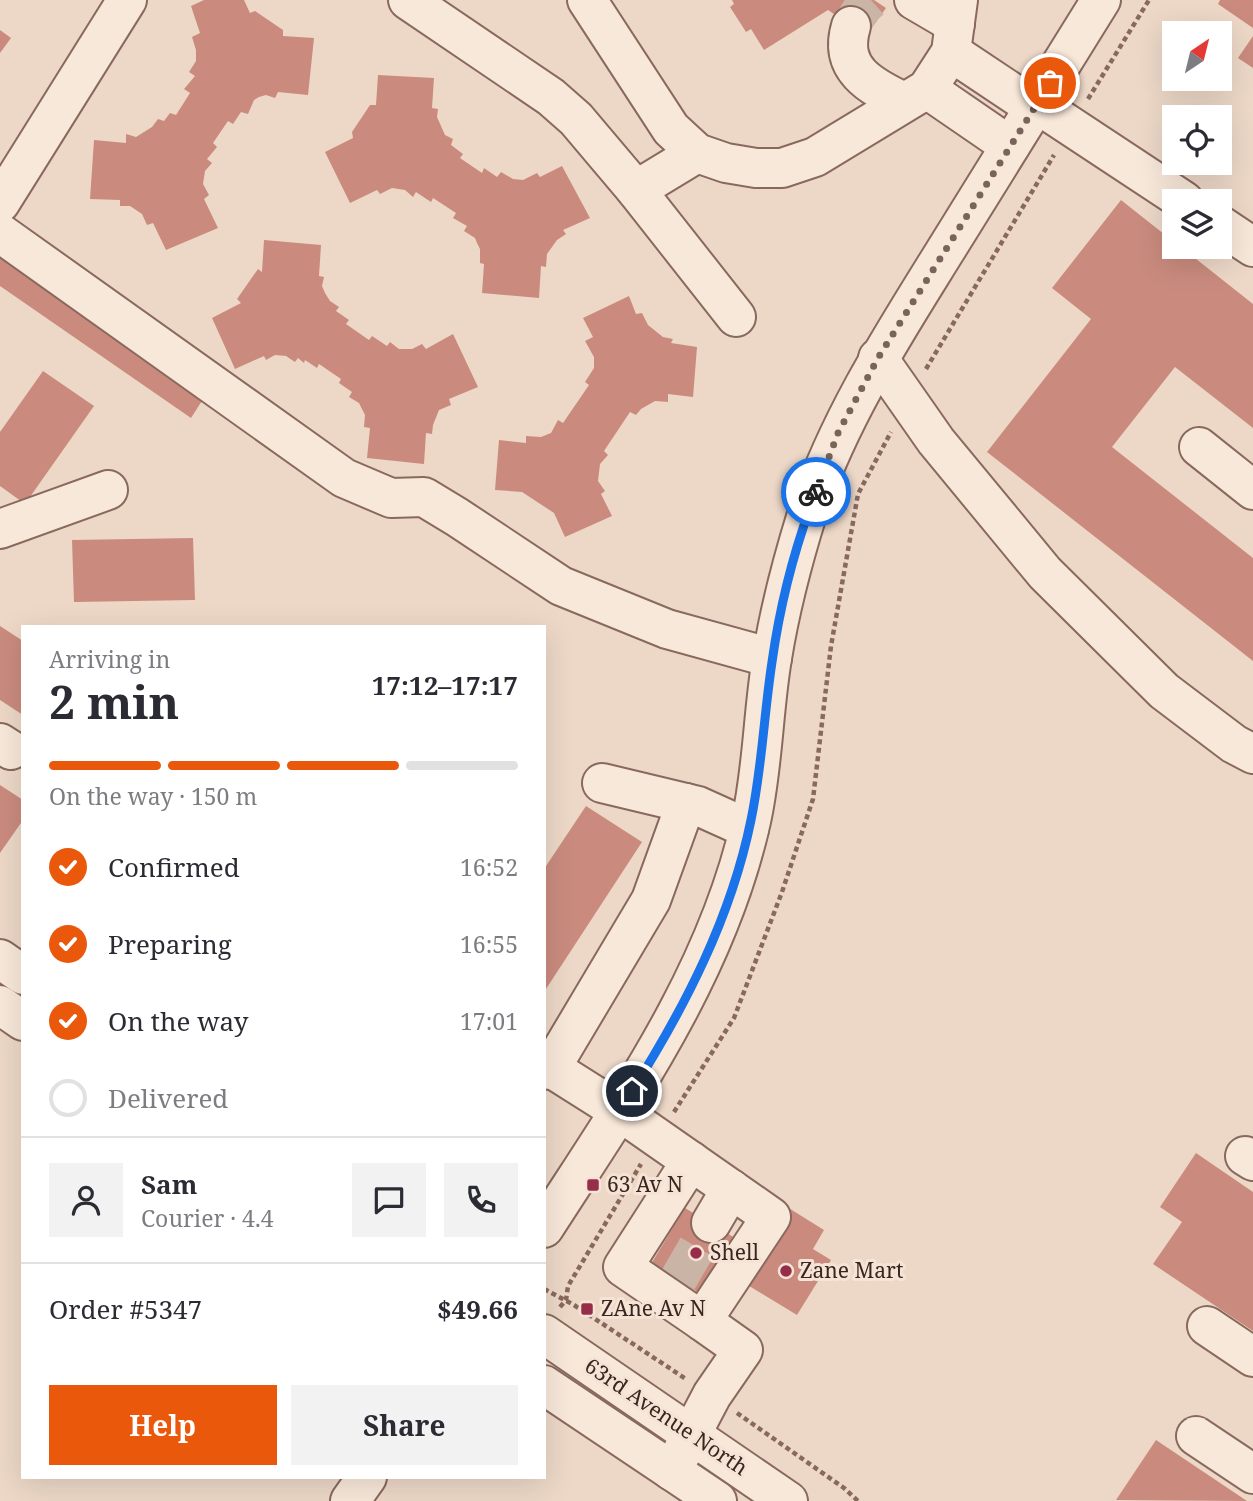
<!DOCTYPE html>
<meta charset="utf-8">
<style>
body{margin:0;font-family:"Noto Serif",serif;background:#f2f2f3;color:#2b2b33;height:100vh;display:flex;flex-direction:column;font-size:26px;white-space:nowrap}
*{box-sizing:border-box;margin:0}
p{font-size:23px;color:#7c7c81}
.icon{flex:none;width:38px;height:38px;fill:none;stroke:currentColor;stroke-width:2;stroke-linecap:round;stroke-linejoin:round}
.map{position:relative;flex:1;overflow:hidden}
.side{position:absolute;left:21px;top:625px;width:525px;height:854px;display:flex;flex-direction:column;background:#fff;border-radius:0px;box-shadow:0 7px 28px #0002}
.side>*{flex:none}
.needle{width:46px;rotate:35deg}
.controls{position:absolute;left:1162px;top:21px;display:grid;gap:14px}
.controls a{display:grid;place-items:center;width:70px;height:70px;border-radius:0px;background:#fff;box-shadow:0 7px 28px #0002;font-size:35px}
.pin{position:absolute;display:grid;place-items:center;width:60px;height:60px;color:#fff;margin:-30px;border:4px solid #fff;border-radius:50%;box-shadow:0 2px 7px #0007}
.courier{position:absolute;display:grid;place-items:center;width:70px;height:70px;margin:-35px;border:5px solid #1a73e8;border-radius:50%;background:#fff;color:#222;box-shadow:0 2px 9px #0007}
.overview em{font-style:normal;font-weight:700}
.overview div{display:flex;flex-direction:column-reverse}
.overview{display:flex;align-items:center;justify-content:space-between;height:119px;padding:0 28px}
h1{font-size:46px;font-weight:700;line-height:52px}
.bar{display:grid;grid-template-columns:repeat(4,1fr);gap:10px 7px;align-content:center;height:84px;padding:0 28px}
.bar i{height:9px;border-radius:5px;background:#e1e1e2}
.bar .current{background:#ea580c}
.bar p{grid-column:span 4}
.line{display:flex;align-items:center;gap:18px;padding:0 28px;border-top:2px solid #e1e1e2}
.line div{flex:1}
.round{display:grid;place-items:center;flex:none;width:74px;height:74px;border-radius:0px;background:#f2f2f3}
ol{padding:0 28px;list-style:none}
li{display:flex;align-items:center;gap:21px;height:77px}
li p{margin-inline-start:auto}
li .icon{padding:7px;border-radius:50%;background:#ea580c;color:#fff;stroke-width:4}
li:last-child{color:#7c7c81}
li i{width:38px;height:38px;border:4px solid #e1e1e2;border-radius:50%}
.button{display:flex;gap:14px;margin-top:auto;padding:14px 28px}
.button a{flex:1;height:80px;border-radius:0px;background:#ea580c;color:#fff;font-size:28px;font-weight:700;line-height:80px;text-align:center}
.button a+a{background:#f2f2f3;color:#2b2b33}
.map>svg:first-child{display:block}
.building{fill:#ca8b7e}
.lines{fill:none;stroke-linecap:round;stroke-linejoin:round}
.minor-tunnel{stroke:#c9b4a6;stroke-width:38;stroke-dasharray:38 19;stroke-linecap:butt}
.minor-casing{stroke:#89695d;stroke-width:42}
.path{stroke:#89695d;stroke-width:4.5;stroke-dasharray:5 3.5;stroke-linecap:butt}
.minor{stroke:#f8e8da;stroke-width:38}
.done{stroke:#78645a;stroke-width:7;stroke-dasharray:0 12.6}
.route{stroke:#1a73e8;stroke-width:9}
.poi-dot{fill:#962e49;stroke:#f5e4d6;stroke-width:2.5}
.labels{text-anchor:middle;stroke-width:6;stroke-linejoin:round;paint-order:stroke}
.poi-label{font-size:21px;fill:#392620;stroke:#f5e4d6;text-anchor:start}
.street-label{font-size:21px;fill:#392620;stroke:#f5e4d6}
</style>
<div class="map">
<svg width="1253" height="1501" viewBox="0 0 1253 1501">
<rect width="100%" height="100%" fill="#edd8c7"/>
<!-- building -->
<g class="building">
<polygon points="204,0 244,0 250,13 255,11 283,30 283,36 314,38 308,95 278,92 275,98 266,95 259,97 254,100 248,114 241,112 233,124 228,121 213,143 217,147 207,159 212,163 205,171 203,184 209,195 204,199 218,228 166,250 153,223 147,225 142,214 130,206 120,206 120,200 90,199 94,140 126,143 126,134 136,137 152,127 158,119 164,121 170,113 176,115 190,93 184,89 195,76 189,72 196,61 196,50 192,37 200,33 191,6"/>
<polygon points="732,0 874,0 886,8 866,36 828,10 764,50 751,29 746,32 730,7 734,4"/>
<polygon points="1220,0 1253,0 1253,28 1218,4"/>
<polygon points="0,30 11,38 0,53"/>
<polygon points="1253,36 1253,68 1238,58"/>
<polygon points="378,75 434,78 432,108 438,109 437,117 445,135 453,139 451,145 463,154 460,158 482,173 484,168 497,177 501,172 513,179 523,180 537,173 540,177 562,166 590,218 563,230 566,234 557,240 547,254 546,267 541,266 539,298 482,293 484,264 480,263 480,249 477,243 475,238 464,231 467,226 453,218 456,213 433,198 431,202 416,192 413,197 405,190 392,188 380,194 377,190 350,203 325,152 353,138 352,132 370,105 376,105"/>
<polygon points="1121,200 1174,242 1174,247 1181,247 1253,304 1253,428 1175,367 1112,447 1253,558 1253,661 987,452 1091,319 1052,288"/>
<polygon points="264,240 321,245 319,276 324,277 322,286 325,293 330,301 339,307 336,311 349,320 346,324 369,340 372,336 387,346 390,342 399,349 412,349 422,344 426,349 453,334 478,387 449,399 451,405 439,410 433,425 432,434 426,433 424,464 367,458 370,428 364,427 365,415 359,403 349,397 352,392 339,383 341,379 319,364 317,368 305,360 304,363 298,358 295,362 286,356 275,355 266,360 264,356 235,369 212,318 241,303 237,299 258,269 262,272"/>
<polygon points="0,251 207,393 191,418 0,286"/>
<polygon points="629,296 636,314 642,313 648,325 663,337 673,339 671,343 697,347 693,397 668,394 668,402 655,401 641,409 636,415 630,412 604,451 608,455 600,464 598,481 605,491 601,494 612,516 565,537 554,513 522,492 495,490 499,440 526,443 526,436 541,437 551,433 558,420 563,423 589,385 585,382 594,368 594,357 585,341 593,337 583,318"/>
<polygon points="43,371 94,406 25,504 0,486 0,432"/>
<polygon points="193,538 195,600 74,602 72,540"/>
<polygon points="0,626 23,641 23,715 0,700"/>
<polygon points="0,785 23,800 23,820 0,853"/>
<polygon points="586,806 642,842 544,992 544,869"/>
<polygon points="1196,1153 1253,1192 1253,1331 1153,1264 1182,1222 1160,1207"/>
<polygon points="787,1207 824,1230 813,1249 831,1260 797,1315 741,1281"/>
<polygon points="685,1208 740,1241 706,1297 651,1264"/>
<polygon points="1156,1440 1247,1501 1116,1500"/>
</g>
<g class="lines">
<!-- minor-tunnel -->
<g class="minor-tunnel">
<polyline points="851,26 862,8 871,0"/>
<polyline points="678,1280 711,1223"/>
</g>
<defs>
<g id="minor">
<polyline points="408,0 551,97 576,119 636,190 736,317"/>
<polyline points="587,0 671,129 697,153 726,163 756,168 782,168 815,157 927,89 951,52 958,0"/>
<polyline points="914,0 955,24"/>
<path d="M851,26C838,69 870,86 904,102"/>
<polyline points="951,52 1035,108"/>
<polyline points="927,89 1010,146"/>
<polyline points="1037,104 1184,201"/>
<polyline points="636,190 697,153"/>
<polyline points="0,203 127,0"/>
<polyline points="1220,225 1253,247"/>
<polyline points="0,233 344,478 391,498 424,497 457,517 561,586 667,629 772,658"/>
<polyline points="878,358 936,441 1045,573 1164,691 1234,744 1253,754"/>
<polyline points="1199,447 1253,490"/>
<polyline points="0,529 108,490"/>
<polyline points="0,743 11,750"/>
<polyline points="602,783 698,806 749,829"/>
<polyline points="0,959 23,975"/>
<polyline points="0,1005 23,1021"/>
<polyline points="551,1068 619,1111 771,1217 702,1321 743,1350 712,1395 672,1471"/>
<polyline points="544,1070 551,1068 651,900 686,803"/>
<polyline points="1245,1156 1253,1161"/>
<polyline points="691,1161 623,1267 702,1321"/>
<polyline points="711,1223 731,1189"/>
<path d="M544,1228C627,1099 717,973 751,821C763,768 763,711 772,658C780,608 793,559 808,511C839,419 891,338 942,256C995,171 1048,86 1101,0"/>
<polyline points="1207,1326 1253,1357"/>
<polyline points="544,1334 788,1501"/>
<polyline points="544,1385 717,1501"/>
<polyline points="1196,1436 1253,1474"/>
<polyline points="350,1501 367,1477"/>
</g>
</defs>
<!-- minor casing -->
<use href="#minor" class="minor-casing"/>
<!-- path -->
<g class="path">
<polyline points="1088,99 1149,0"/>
<polyline points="926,369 1054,155"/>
<polyline points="674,1112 734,1018 782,892 813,799 831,646 858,494 891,432"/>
<polyline points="544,1289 574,1305 686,1379"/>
<polyline points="560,1307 566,1300 568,1286 641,1164"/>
<polyline points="737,1413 844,1488 858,1501"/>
</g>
<!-- minor -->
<use href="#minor" class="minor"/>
</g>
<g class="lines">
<!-- done -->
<polyline class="done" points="816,492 838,433 878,358 1050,83"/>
<!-- route -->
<path class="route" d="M632,1091C685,1007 731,918 751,820C762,768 764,714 772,662C780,605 795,546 816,492"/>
</g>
<!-- markers -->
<g class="poi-dot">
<rect x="586" y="1178" width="14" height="14" rx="3.5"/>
<circle cx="696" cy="1253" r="7"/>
<circle cx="786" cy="1271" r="7"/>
<rect x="580" y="1302" width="14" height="14" rx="3.5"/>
</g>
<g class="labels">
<!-- poi labels -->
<g class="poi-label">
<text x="607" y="1192">63 Av N</text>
<text x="710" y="1260">Shell</text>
<text x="800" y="1278">Zane Mart</text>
<text x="601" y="1316">ZAne Av N</text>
</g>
<!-- street labels -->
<g class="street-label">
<text transform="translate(666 1417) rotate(34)" y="7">63rd Avenue North</text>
</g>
</g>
</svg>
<div class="controls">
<a><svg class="needle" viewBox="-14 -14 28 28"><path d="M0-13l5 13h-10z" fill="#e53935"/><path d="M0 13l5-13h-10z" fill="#7c7c81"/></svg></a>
<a><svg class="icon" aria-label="locate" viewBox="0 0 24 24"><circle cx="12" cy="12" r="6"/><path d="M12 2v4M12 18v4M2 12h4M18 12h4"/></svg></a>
<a><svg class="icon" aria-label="layers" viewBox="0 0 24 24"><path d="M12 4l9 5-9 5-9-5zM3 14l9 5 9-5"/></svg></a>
</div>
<div class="pin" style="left:1050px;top:83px;background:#ea580c"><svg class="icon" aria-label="bag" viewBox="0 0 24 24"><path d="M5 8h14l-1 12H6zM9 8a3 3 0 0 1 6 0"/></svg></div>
<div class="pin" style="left:632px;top:1091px;background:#1f2937"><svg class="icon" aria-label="home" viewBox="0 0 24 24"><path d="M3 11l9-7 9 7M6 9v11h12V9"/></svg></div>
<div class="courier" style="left:816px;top:492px"><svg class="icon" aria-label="bike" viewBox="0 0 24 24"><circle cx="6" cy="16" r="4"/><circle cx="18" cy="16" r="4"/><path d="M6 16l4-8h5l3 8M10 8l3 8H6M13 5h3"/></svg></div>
<section class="side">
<div class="overview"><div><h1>2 min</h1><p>Arriving in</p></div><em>17:12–17:17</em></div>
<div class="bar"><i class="current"></i><i class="current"></i><i class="current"></i><i></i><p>On the way · 150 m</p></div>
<ol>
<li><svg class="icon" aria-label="check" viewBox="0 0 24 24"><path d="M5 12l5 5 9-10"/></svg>Confirmed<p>16:52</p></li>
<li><svg class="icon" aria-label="check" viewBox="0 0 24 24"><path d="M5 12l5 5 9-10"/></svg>Preparing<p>16:55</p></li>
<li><svg class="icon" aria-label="check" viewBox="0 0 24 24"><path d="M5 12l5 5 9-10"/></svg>On the way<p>17:01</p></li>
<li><i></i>Delivered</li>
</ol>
<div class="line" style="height:126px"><a class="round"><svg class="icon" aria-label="person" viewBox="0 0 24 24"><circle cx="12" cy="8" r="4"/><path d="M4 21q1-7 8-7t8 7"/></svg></a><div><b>Sam</b><p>Courier · 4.4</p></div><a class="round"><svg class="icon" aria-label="chat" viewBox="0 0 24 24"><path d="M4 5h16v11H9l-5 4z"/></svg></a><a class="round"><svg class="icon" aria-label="phone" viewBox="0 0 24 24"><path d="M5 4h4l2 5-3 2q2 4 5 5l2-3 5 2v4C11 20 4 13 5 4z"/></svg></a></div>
<div class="line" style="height:91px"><div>Order #5347</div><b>$49.66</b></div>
<div class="button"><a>Help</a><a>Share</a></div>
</section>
</div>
